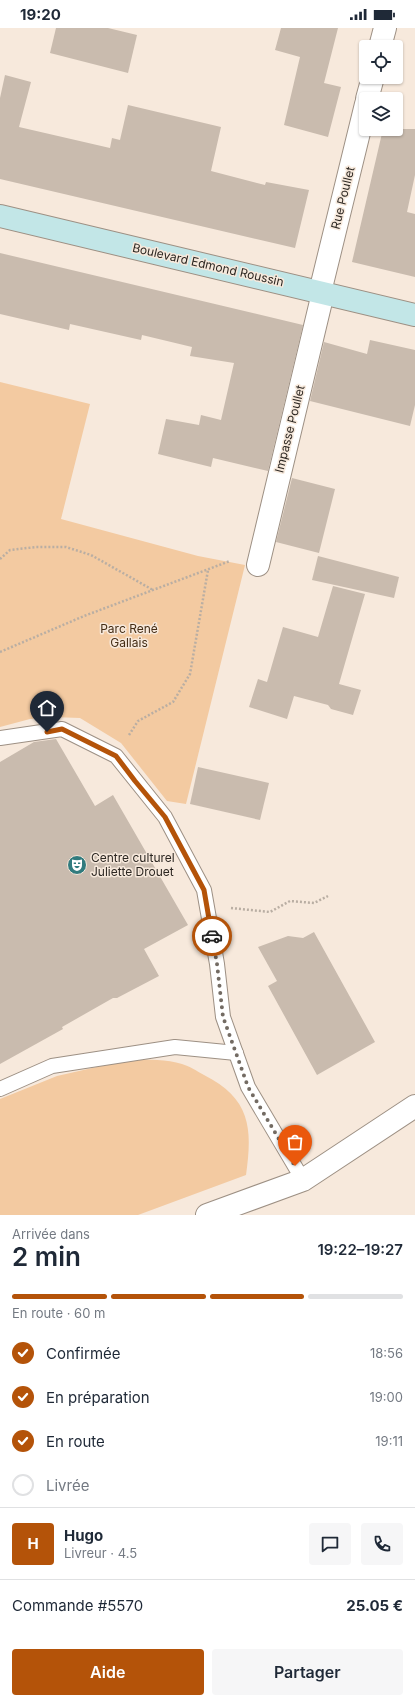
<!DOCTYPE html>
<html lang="fr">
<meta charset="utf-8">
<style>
body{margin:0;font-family:Inter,sans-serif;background:#f6f6f7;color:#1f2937;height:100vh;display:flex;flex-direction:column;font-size:15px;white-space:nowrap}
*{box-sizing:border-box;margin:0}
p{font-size:13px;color:#747a83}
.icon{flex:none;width:22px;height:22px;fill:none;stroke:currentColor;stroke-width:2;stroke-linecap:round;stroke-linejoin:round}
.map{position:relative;height:1187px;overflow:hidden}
.drawer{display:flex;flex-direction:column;background:#fff;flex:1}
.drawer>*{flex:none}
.tools{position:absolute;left:359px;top:12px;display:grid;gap:8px}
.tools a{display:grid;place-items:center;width:44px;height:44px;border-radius:4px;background:#fff;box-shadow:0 1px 3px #0004;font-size:20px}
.pin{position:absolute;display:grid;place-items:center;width:34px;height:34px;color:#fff;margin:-41px -17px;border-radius:50% 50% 50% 0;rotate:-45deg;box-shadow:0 0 4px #0007}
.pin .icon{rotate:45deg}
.courier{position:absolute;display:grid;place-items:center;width:40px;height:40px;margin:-20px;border:3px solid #b45309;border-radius:50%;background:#fff;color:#222;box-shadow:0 1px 5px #0007}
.headline em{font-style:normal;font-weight:600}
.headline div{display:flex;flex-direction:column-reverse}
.headline{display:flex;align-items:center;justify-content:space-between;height:68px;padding:0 12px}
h1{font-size:26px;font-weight:600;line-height:30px}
.bar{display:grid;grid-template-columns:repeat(4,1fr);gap:6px 4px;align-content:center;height:48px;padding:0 12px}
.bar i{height:5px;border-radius:3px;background:#e0e1e3}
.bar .selected{background:#b45309}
.bar p{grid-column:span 4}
.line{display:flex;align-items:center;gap:10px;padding:0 12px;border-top:1px solid #e0e1e3}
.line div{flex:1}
.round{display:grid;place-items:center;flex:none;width:42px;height:42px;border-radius:4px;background:#f6f6f7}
ol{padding:0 12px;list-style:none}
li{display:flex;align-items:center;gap:12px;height:44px}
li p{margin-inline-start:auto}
li .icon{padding:4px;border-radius:50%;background:#b45309;color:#fff;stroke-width:4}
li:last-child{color:#747a83}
li i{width:22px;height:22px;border:2px solid #e0e1e3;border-radius:50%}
.button{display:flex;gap:8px;margin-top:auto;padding:8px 12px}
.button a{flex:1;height:46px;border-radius:4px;background:#b45309;color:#fff;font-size:16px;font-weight:600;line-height:46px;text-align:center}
.button a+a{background:#f6f6f7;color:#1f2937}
.status{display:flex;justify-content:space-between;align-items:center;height:28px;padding:0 20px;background:#fff;direction:ltr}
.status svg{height:11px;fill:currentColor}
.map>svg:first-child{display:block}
.green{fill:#f3caa1}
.building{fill:#c9bbae}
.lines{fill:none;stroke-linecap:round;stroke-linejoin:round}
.lane-casing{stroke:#9d9084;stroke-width:16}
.street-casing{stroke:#9d9084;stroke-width:24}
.secondary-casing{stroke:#9d9084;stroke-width:24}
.path{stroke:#b9aea3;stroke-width:2.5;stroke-dasharray:2 2;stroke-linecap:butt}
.lane{stroke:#fff;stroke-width:14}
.street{stroke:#fff;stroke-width:22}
.secondary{stroke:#c2e6e7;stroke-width:22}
.done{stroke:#736b63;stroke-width:4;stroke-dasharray:0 7.2}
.route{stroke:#b45309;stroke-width:5}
.labels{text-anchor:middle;stroke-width:3;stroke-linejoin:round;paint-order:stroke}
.street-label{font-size:12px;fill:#2c2722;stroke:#f7e9dc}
.park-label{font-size:12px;fill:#442d15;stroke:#f7e9dc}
.poi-label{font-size:12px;fill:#2c2722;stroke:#f7e9dc;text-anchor:start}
</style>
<div class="status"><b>19:20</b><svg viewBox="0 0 49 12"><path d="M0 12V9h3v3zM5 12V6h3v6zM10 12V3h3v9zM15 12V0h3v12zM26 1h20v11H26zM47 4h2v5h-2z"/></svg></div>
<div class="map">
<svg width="415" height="1187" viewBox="0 0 415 1187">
<rect width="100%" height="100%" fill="#f7e9dc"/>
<!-- green -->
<g class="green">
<polygon points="0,354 90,376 61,491 198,528 245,537 186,776 167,773 121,715 80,690 52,689 30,691 0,699"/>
<path d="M132,1031C148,1032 167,1031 182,1036C189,1038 197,1043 204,1047C250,1070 253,1100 246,1147L138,1187H0V1071L57,1048Z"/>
</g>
<!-- building -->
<g class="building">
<polygon points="56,0 108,0 137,7 128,45 50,25"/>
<polygon points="281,0 338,0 324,55 341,59 328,109 284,97 300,29 275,22"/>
<polygon points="5,47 31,54 19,99 110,120 112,110 120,112 128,77 221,99 211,143 265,157 266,154 309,162 295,220 0,151 0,70"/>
<polygon points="383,101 415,101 415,147 407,184 415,186 415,249 352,234"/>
<polygon points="0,225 303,297 268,443 213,430 211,439 158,426 166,391 199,397 201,387 221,392 234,335 190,328 192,319 142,307 141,312 70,296 69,302 0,286"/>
<polygon points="370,312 415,322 415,377 410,398 310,373 324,314 367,326"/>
<polygon points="292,450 335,461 319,525 276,514"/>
<polygon points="318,528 399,549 394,570 312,552"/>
<polygon points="333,558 365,566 339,656 361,662 353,687 331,681 328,677 294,668 287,691 249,679 258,651 267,654 283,599 318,609"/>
<polygon points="56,711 95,778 113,767 188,897 144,921 159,948 117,970 113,970 62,999 63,1001 0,1036 0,734 34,714"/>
<polygon points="198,739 269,755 260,792 190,776"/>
<polygon points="314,904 375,1014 317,1047 268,958 277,953 258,919 288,908 303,910"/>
</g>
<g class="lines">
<defs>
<g id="lane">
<polyline points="0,710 62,701 116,728 165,789 204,862 217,936 223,989 248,1059 303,1152"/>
<polyline points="0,1061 52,1038 175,1019 236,1025"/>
</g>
<g id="street">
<polyline points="380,19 385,0"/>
<polyline points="367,71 373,49"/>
<polyline points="320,264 366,76"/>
<polyline points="258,537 323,265"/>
<polyline points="207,1187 303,1152 415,1078"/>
</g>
<polyline id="secondary" points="0,188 415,287"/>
</defs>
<!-- lane casing -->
<use href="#lane" class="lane-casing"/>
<!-- street casing -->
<use href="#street" class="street-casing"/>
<!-- secondary casing -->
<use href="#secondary" class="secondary-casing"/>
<!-- path -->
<g class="path">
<polyline points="0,531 10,522 36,519 66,519 91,527 153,562"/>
<polyline points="0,624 84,588 230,533"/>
<polyline points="129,707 138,693 173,674 190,646 208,542"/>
<polyline points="231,880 270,884 290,873 314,875 328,868"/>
</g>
<!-- lane -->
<use href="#lane" class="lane"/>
<!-- street -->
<use href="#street" class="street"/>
<!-- secondary -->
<use href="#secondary" class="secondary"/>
</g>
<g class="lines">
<!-- done -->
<polyline class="done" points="212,908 217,936 223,989 236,1025 248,1059 295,1138"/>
<!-- route -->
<polyline class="route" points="47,704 62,701 116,728 135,753 165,789 204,862 212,908"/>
</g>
<!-- icons -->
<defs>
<symbol id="theatre-disc" viewBox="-11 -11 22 22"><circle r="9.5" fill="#317b7e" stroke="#f7e9dc"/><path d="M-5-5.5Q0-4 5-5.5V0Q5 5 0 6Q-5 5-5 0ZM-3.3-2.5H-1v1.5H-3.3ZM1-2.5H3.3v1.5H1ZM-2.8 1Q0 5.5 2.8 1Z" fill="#fff"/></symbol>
</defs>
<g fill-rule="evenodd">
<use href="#theatre-disc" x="66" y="826" width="22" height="22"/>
</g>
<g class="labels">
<!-- street labels -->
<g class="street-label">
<text transform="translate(343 170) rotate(-76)" y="4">Rue Poullet</text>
<text transform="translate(208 237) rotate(13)" y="4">Boulevard Edmond Roussin</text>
<text transform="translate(290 401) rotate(-76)" y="4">Impasse Poullet</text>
</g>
<!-- park labels -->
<g class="park-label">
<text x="129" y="605">Parc René<tspan x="129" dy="14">Gallais</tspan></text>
</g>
<!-- poi labels -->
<g class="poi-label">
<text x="91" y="834">Centre culturel<tspan x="91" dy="14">Juliette Drouet</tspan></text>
</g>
</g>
</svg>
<div class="tools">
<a><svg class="icon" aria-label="locate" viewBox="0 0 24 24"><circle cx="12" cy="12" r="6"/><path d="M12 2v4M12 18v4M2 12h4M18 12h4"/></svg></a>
<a><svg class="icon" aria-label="layers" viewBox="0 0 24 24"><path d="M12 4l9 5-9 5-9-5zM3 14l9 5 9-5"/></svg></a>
</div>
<div class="pin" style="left:295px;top:1138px;background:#ea580c"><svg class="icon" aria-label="bag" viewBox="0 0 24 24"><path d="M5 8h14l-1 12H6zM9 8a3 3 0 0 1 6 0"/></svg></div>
<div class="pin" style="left:47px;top:704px;background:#1f2937"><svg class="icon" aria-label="home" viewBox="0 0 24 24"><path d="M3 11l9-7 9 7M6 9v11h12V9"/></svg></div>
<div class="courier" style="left:212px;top:908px"><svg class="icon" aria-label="car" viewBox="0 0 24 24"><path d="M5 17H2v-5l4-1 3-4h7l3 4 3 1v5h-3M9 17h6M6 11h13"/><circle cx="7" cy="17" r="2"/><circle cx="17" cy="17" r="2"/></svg></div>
</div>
<section class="drawer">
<div class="headline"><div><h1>2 min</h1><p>Arrivée dans</p></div><em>19:22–19:27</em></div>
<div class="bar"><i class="selected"></i><i class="selected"></i><i class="selected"></i><i></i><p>En route · 60 m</p></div>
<ol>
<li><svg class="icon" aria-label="check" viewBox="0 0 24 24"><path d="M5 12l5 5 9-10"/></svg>Confirmée<p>18:56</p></li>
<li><svg class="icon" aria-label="check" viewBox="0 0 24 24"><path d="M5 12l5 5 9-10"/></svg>En préparation<p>19:00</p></li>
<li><svg class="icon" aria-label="check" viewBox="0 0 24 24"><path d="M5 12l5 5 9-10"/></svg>En route<p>19:11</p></li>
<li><i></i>Livrée</li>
</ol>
<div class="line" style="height:72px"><b class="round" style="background:#b45309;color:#fff">H</b><div><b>Hugo</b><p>Livreur · 4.5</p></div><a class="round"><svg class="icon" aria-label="chat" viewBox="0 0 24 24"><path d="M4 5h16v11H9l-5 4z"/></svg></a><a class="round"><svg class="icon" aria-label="phone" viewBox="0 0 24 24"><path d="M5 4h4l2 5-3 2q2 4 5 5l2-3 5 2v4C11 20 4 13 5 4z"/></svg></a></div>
<div class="line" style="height:52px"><div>Commande #5570</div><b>25.05 €</b></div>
<div class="button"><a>Aide</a><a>Partager</a></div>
</section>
